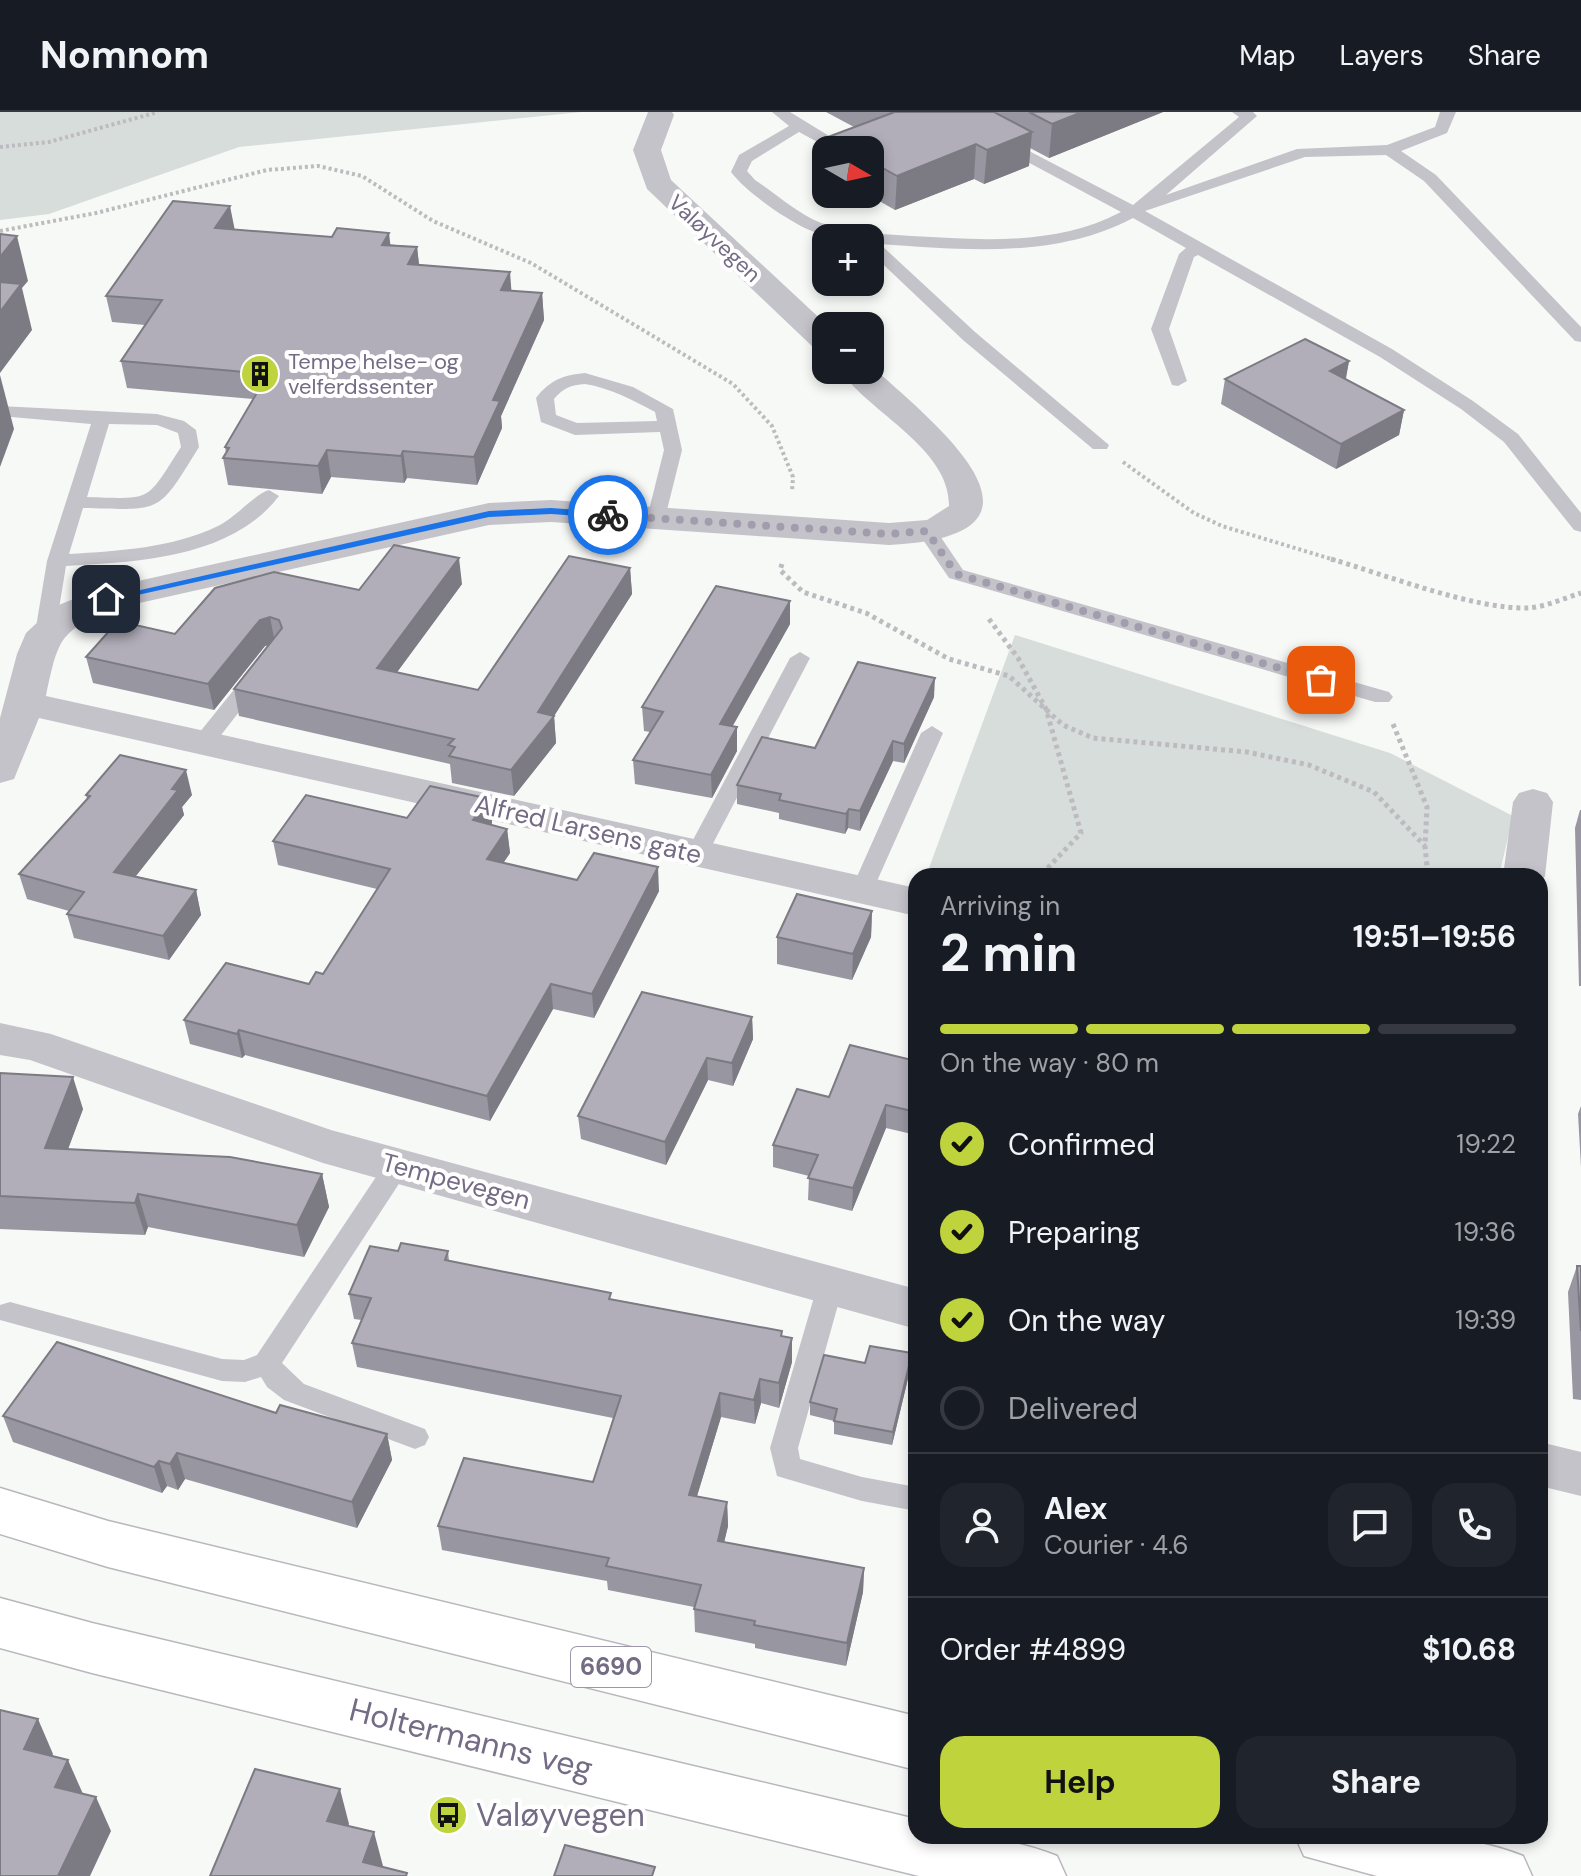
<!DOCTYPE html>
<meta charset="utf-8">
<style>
body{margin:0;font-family:"DM Sans",sans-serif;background:#20242c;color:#f1f3f6;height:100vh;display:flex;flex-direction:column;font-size:30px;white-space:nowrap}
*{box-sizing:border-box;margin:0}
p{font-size:26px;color:#9ea1a6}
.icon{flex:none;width:44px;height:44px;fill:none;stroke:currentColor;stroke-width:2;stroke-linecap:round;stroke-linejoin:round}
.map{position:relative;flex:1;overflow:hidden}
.details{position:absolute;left:908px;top:756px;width:640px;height:976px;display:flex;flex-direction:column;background:#171b24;border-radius:24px;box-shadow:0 4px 12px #0003}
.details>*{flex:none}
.needle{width:52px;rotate:99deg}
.buttons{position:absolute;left:812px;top:24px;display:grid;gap:16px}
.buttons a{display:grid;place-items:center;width:72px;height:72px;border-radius:16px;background:#171b24;box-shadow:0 4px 12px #0003;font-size:40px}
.pin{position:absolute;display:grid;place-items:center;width:68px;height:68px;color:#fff;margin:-34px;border-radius:16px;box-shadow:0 4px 12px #0006}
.courier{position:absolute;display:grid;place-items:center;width:80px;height:80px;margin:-40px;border:6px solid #1a73e8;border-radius:50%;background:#fff;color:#222;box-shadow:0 2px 10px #0007}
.overview em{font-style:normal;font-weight:700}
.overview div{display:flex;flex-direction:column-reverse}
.overview{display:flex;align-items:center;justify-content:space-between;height:136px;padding:0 32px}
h1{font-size:52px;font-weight:700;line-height:60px}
.bar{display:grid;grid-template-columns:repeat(4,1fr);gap:12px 8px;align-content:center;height:96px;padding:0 32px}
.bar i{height:10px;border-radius:6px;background:#363941}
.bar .on{background:#bfd33d}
.bar p{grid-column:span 4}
.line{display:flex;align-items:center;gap:20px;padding:0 32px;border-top:2px solid #363941}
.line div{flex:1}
.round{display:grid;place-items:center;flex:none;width:84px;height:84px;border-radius:24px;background:#20242c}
ol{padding:0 32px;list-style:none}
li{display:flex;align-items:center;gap:24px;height:88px}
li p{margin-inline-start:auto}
li .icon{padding:8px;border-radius:50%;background:#bfd33d;color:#111;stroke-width:4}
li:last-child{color:#9ea1a6}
li i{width:44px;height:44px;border:4px solid #363941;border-radius:50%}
.primary-button{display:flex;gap:16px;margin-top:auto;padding:16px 32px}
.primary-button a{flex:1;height:92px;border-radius:24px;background:#bfd33d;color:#111;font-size:32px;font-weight:700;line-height:92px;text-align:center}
.primary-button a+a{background:#20242c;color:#f1f3f6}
header{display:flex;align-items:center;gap:48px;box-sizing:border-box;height:112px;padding:0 40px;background:#171b24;border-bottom:2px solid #363941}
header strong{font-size:38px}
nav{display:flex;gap:44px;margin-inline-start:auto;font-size:28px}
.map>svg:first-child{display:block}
.green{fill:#d6ddda}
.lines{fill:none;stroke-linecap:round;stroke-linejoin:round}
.primary-casing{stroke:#b9b7be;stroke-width:3}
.path-far1{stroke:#bdbbc0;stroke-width:4;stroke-dasharray:3 3;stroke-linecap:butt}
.path{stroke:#bdbbc0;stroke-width:5;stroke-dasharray:4 4;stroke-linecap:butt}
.lane{fill:#c5c3ca;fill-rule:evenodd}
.street{fill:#c5c3ca;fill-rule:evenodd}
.primary{fill:#fff;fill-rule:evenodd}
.wall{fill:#9896a0}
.shaded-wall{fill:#7c7a82}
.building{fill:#b1aeba;stroke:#7c7a82;stroke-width:2}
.route{fill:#1a73e8}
.done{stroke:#a29dad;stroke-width:8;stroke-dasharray:0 14.4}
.labels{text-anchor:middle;stroke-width:8;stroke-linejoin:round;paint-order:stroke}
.far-street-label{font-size:22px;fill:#746b85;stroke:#fff}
.far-poi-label{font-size:22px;fill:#746b85;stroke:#fff;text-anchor:start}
.shield{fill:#fff;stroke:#9e97aa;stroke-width:2}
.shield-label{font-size:24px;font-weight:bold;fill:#746b85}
.street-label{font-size:26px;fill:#746b85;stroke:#fff}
.near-street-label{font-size:32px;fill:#746b85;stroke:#fff}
.near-poi-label{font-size:32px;fill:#746b85;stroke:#fff;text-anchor:start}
</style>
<header>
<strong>Nomnom</strong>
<nav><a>Map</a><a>Layers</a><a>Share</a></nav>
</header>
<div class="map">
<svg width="1581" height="1764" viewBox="0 0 1581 1764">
<rect width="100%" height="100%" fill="#f7f9f7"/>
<!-- green -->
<g class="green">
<polygon points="0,0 582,0 239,35 49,102 0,108"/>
<polygon points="1015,523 1390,641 1513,704 1499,764 926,764"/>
</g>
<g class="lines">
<defs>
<g id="primary">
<polygon points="0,1376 108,1409 916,1604 916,1658 108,1455 0,1422"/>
<path d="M0,1486L92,1511L916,1707V1724C968,1724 1008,1724 1057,1744L1066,1764H919L92,1561L0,1536Z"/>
<path d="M1295,1724C1372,1724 1451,1715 1523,1744L1532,1764H1377L1304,1744Z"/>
</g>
</defs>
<!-- primary casing -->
<use href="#primary" class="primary-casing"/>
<!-- path-far1 -->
<g class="path-far1">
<polyline points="0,35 49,30 158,0"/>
<polyline points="0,119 96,101 267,58 318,54 362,64 433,109 531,151 733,272 772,314 793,365 792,379"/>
<polyline points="1123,350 1194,401 1222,414 1338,449"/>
</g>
<!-- path -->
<g class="path">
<path d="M1331,447C1383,462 1476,498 1528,496C1545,495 1565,486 1581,481"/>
<polyline points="782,452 780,458 803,480 866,501 949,547 1009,564 1063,613 1093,626 1247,640 1309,653 1374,680 1425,734"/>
<polyline points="989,507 1018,546 1046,597 1081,721 1040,764"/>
<polyline points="1393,612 1427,695 1425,734 1428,764"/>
</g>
<!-- lane -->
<g class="lane">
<path d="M772,0H790L852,38H832L799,20L752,49L747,59L755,68C775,81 798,102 821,111C850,121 882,122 912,124C982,128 1057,134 1121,100L934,0H954L1133,93L1239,5L1232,0H1253L1257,4L1166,83L1297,37L1387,33L1435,15L1440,0H1456L1447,21L1401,39L1436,63L1581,215V230L1575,229L1424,69L1386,43L1305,45L1145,99L1392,237L1473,289L1518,322L1581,401V420L1574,418L1504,330L1461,297L1380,245L1198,143L1194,145L1169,217L1187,269L1178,274L1172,273L1151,217L1179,142L1186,136L1133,106C1056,147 964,138 880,132L975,220L1109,333L1107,337H1093L963,228L870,140V126C850,126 826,126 807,117C784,106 746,80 731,60L739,43L789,14Z"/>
<path d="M585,261L633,275L673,297L682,338L664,410L657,412L647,406L664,338L660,320L575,323L541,310L536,286C550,268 563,263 585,261ZM585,272C610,276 633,288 655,300L657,309L577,311L556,303L554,287C563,276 571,273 585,272Z"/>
<path d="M0,294L157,302L184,309L196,318L199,335C157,403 163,398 83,396L69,442C119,439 172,436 218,414C235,406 255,382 269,378L279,384C232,446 137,450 66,454L55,521L52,525H38L35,521L47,449L91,312L0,304ZM109,312L157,313L178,321L181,335C145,391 153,387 87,385Z"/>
<polygon points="927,413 934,415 963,458 1389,580 1393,585 1389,590 1375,590 949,466 917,419"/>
<polygon points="800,540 810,546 708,741 705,746 689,746 686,741 790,546"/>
<polygon points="256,558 263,559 266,564 263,569 211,636 195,636 192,631 195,626 249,559"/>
<polygon points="932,614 943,621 873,778 870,784 854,784 851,778 921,621"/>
<polygon points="397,1044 406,1047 410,1054 406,1061 282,1251 304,1272 425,1317 429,1325 425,1333 415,1337 284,1288 267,1275 261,1265 245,1270 222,1269 0,1208 0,1193 10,1190 222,1247 244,1248 257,1243 388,1047"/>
<polygon points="830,1164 840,1167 843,1175 798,1336 800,1347 862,1365 916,1375 916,1399 862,1389 787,1367 777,1364 770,1336 817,1175 820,1167"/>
</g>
<!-- street -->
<g class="street">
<polygon points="648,0 672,0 674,3 661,38 671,68 828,214 826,240 815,237 647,77 633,38"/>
<path d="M870,253C936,312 1077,424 889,433L551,410L489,413L117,496C60,519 59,523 46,584L916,776V804L39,606L14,667L0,671V606L17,542L26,521L54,495L93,479L489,391L551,388L889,411L927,408L949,394C950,336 869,301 840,258H870Z"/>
<polygon points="1533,677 1547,681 1553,690 1545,764 1540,772 1540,764 1503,764 1513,690 1519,681"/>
<polygon points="0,911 51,922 331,1018 916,1177 916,1217 323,1051 30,948 0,943"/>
<polygon points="1540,1330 1581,1340 1581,1384 1540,1374"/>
</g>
<!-- primary -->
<use href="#primary" class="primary"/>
</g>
<!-- wall -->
<g class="wall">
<polygon points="826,0 1163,0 1049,46 1030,36 1029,54 984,72 974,67 895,98 867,82 870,82 870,38 828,38 828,25 854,15"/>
<polygon points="234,117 417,135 419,153 512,179 542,181 544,208 501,304 502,316 477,373 407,366 404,371 331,365 322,382 228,373 223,346 226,341 225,335 253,287 127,276 121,249 145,213 112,210 106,184"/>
<polygon points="1349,249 1346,267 1404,298 1399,323 1336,357 1221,292 1225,267"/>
<polygon points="630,456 632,482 554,604 556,631 514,684 452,671 450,652 239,604 234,577 268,533 265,534 214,598 93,571 86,545 175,522 359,478 462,472 397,560 478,578"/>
<polygon points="790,512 732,614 737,615 737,639 712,686 635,672 633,648 650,620 644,619 642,595"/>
<polygon points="934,585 904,651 893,649 860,719 848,716 845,722 779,707 779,701 737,692 737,673 815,636"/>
<polygon points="86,683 192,683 182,695 184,703 136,764 196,778 201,803 169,848 74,826 67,802 69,799 27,787 19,762 87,687"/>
<polygon points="490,687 492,711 491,713 507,717 510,741 503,751 577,768 659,779 594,906 553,897 490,1009 245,943 242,946 190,932 184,908 309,872 323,862 377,777 278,753 273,729 407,706"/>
<polygon points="1580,698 1581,698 1581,874 1579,874 1575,716"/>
<polygon points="872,799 871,825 852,868 777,852 777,825"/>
<polygon points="752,905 753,927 733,974 708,968 666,1053 581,1027 578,1004"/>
<polygon points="916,949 916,1023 886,1016 852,1099 808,1088 809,1064 773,1055 773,1033 829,985"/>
<polygon points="0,961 83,997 68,1037 322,1062 329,1095 304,1145 148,1115 145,1123 0,1117"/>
<polygon points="1581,994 1581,1055 1578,1002"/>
<polygon points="398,1139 448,1139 449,1149 612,1187 782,1219 782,1224 792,1250 779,1296 761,1291 755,1312 721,1305 697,1384 727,1390 728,1414 724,1430 864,1456 863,1480 846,1554 755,1536 755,1532 695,1520 694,1495 608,1478 607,1469 442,1438 438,1414 593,1370 613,1306 357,1255 352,1231 362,1208 354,1207 349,1182"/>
<polygon points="1577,1154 1581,1154 1581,1288 1573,1287 1568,1180"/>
<polygon points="912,1241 911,1254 892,1333 834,1322 834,1309 810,1303 810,1290 865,1251"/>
<polygon points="276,1301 387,1322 392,1348 357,1416 185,1367 178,1378 167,1374 162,1381 13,1330 3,1304"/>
</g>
<!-- shaded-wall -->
<g class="shaded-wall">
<polygon points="1082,0 1163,0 1049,46 1052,12"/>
<polygon points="1032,20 1029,54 984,72 987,38"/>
<polygon points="976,32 974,67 895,98 897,64"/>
<polygon points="230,94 235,119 215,116"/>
<polygon points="389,121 392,147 382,133"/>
<polygon points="17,124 28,169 22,176 32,218 0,261 0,145"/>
<polygon points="417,135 420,161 408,152"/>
<polygon points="510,160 512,186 501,178"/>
<polygon points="542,181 544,208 501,304 502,316 477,373 474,345 493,288"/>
<polygon points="1349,249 1344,274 1330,259"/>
<polygon points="0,263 14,317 0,355"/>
<polygon points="1404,298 1399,323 1336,357 1341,332"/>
<polygon points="327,338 331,365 322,382 318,354"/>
<polygon points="403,339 407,366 404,371 401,344"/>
<polygon points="459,446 462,472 381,582 377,556"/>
<polygon points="630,456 632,482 554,604 556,631 514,684 511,658 538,600"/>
<polygon points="790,489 790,512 721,635 720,612"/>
<polygon points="270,505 275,531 265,534 214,598 208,572 260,508"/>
<polygon points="935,566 934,585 904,651 904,632"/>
<polygon points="737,615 737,639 712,686 711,663"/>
<polygon points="893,629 893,649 860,719 860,699"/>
<polygon points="186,658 192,683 182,695 184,703 120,784 114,760 172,677"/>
<polygon points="490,687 492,711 476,733 473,708"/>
<polygon points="849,697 848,716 845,722 846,702"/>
<polygon points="507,717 510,741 490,771 487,747"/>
<polygon points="658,755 659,779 594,906 592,882"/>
<polygon points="196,778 201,803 169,848 163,824"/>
<polygon points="872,799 871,825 852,868 853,842"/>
<polygon points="551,872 553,897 490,1009 487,984"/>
<polygon points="752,905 753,927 733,974 732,951"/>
<polygon points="239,918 245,943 242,946 237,922"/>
<polygon points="707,946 708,968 666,1053 665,1030"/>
<polygon points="73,965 83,997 56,1069 45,1036"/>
<polygon points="886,993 886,1016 852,1099 853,1076"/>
<polygon points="322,1062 329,1095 304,1145 297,1113"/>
<polygon points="138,1082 148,1115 145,1123 135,1091"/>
<polygon points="792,1226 792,1250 779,1296 779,1271"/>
<polygon points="912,1241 911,1254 892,1333 893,1320"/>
<polygon points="760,1267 761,1291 755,1312 754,1288"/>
<polygon points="720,1281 721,1305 690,1407 689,1383"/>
<polygon points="387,1322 392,1348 357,1416 352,1390"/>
<polygon points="177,1341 185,1367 178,1378 170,1352"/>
<polygon points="159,1349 167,1374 162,1381 154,1355"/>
<polygon points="727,1390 728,1414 719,1452 718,1429"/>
<polygon points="864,1456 863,1480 846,1554 847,1531"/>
<polygon points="38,1607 53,1642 39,1672 24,1637"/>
<polygon points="68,1648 83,1682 55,1675"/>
<polygon points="340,1677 349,1712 337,1743 327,1709"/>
<polygon points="96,1685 111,1719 90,1764 58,1764"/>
<polygon points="374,1720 383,1754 379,1764 363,1750"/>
</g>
<!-- building -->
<g class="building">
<polygon points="890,0 994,0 1032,20 987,38 976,32 897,64 870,49 870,38 851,38 828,25 892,1"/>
<polygon points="1029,0 1082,0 1052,12"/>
<polygon points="173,89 230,94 215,116 332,125 337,116 389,121 382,133 417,135 408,152 510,160 501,178 542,181 493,288 500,289 474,345 403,339 401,344 327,338 318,354 223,346 229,336 225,335 268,262 121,249 162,188 106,184"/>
<polygon points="0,122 17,124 0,145"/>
<polygon points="0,170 21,172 0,200"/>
<polygon points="1305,227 1349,249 1330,259 1404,298 1341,332 1225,267"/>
<polygon points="394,433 459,446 377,556 478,578 569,444 630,456 538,600 554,604 511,658 449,644 455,635 448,633 454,627 234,577 282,516 279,508 270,505 260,508 208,572 86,545 118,509 175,522 215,476 274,460 359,478"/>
<polygon points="716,474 790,489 720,612 737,615 711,663 633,648 663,600 642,595"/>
<polygon points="858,550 935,566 904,632 893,629 860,699 849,697 846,702 779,688 781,682 737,673 762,625 815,636"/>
<polygon points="120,643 186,658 172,677 178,678 114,760 196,778 163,824 67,802 84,780 19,762 90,684 86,683"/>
<polygon points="430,674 490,687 473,708 507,717 487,747 577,768 594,741 658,755 592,882 551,872 487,984 239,918 237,922 184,908 226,851 309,872 316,860 323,862 390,757 273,729 306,683 407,706"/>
<polygon points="797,782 872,799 853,842 777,825"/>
<polygon points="642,880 752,905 732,951 707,946 665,1030 578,1004"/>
<polygon points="850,933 916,949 916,1000 886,993 853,1076 808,1066 818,1043 773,1033 797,977 829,985"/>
<polygon points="0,961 73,965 45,1036 230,1045 322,1062 297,1113 138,1082 135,1091 0,1084"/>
<polygon points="401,1131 448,1139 445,1148 611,1181 609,1187 782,1219 781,1224 792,1226 779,1271 760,1267 754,1288 720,1281 689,1383 727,1390 718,1429 864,1456 847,1531 754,1513 755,1509 694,1497 701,1473 606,1454 609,1446 438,1414 464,1346 593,1370 621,1284 352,1231 371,1186 349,1182 370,1134 398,1139"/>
<polygon points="1577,1154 1581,1154 1581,1219"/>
<polygon points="57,1230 276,1301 280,1293 387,1322 352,1390 177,1341 170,1352 159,1349 154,1355 3,1304"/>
<polygon points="870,1234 912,1241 893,1320 834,1309 837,1297 810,1290 824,1243 865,1251"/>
<polygon points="0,1598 38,1607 24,1637 68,1648 55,1675 96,1685 58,1764 0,1764"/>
<polygon points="255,1657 340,1677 327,1709 374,1720 363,1750 407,1761 406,1764 210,1764"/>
<polygon points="565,1733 655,1755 652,1764 554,1764"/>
</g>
<!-- route -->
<polygon class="route" points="551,396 608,400 613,403 608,406 551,402 489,405 106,490 101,487 489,399"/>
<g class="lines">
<!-- done -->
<polyline class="done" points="608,403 889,422 927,419 956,462 1321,568"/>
</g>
<!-- icons -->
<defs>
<symbol id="building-disc" viewBox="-11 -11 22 22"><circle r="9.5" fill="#bfd33d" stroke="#fff"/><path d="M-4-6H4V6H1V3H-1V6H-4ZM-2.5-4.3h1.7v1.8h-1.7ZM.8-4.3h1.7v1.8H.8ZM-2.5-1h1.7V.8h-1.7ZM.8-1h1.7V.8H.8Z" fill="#111"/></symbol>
<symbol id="bus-disc" viewBox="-11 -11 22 22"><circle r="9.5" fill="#bfd33d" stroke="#fff"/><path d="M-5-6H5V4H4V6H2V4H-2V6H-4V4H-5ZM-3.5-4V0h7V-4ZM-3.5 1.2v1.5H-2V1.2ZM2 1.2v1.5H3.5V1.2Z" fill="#111"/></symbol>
</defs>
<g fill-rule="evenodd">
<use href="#building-disc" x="238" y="240" width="44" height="44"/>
<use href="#bus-disc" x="426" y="1681" width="44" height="44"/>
</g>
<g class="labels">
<!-- far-street labels -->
<g class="far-street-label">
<text transform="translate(715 126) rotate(43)" y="8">Valøyvegen</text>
</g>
<!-- far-poi labels -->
<g class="far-poi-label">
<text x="288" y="257">Tempe helse- og<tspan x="288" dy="25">velferdssenter</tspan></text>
</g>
<!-- shield labels -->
<rect class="shield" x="571" y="1535" width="80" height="40" rx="6"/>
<g class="shield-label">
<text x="611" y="1563">6690</text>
</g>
<!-- street labels -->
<g class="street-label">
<text transform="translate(588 717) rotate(13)" y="9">Alfred Larsens gate</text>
<text transform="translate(456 1069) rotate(15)" y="9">Tempevegen</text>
</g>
<!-- near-street labels -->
<g class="near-street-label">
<text transform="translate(471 1627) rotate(14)" y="11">Holtermanns veg</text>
</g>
<!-- near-poi labels -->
<g class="near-poi-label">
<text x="476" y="1714">Valøyvegen</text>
</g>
</g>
</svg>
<div class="buttons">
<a><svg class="needle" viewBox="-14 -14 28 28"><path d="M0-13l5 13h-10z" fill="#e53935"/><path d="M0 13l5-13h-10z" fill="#9ea1a6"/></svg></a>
<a>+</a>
<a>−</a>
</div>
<div class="pin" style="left:1321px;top:568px;background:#ea580c"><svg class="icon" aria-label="bag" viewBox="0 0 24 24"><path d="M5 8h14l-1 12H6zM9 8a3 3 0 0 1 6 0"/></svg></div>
<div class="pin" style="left:106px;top:487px;background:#1f2937"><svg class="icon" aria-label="home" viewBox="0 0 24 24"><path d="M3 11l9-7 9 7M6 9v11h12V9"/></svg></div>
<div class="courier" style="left:608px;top:403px"><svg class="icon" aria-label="bike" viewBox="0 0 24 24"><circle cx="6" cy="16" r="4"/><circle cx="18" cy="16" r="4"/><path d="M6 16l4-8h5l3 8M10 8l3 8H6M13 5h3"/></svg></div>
<section class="details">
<div class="overview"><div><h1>2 min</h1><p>Arriving in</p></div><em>19:51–19:56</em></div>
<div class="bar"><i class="on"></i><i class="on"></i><i class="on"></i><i></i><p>On the way · 80 m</p></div>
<ol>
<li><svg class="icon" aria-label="check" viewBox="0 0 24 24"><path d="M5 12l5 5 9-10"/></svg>Confirmed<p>19:22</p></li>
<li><svg class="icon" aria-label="check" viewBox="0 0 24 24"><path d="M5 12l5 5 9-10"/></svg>Preparing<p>19:36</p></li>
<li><svg class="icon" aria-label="check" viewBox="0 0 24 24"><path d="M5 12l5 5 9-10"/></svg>On the way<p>19:39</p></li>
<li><i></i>Delivered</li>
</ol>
<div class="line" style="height:144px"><a class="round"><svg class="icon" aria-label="person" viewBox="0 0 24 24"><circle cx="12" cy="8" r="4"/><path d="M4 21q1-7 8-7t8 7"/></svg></a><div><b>Alex</b><p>Courier · 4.6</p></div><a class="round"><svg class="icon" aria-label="chat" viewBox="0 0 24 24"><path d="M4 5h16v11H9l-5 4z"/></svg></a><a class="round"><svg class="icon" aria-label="phone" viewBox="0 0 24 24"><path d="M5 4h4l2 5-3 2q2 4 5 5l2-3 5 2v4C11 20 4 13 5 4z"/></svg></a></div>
<div class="line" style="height:104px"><div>Order #4899</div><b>$10.68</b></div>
<div class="primary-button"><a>Help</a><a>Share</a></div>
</section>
</div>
